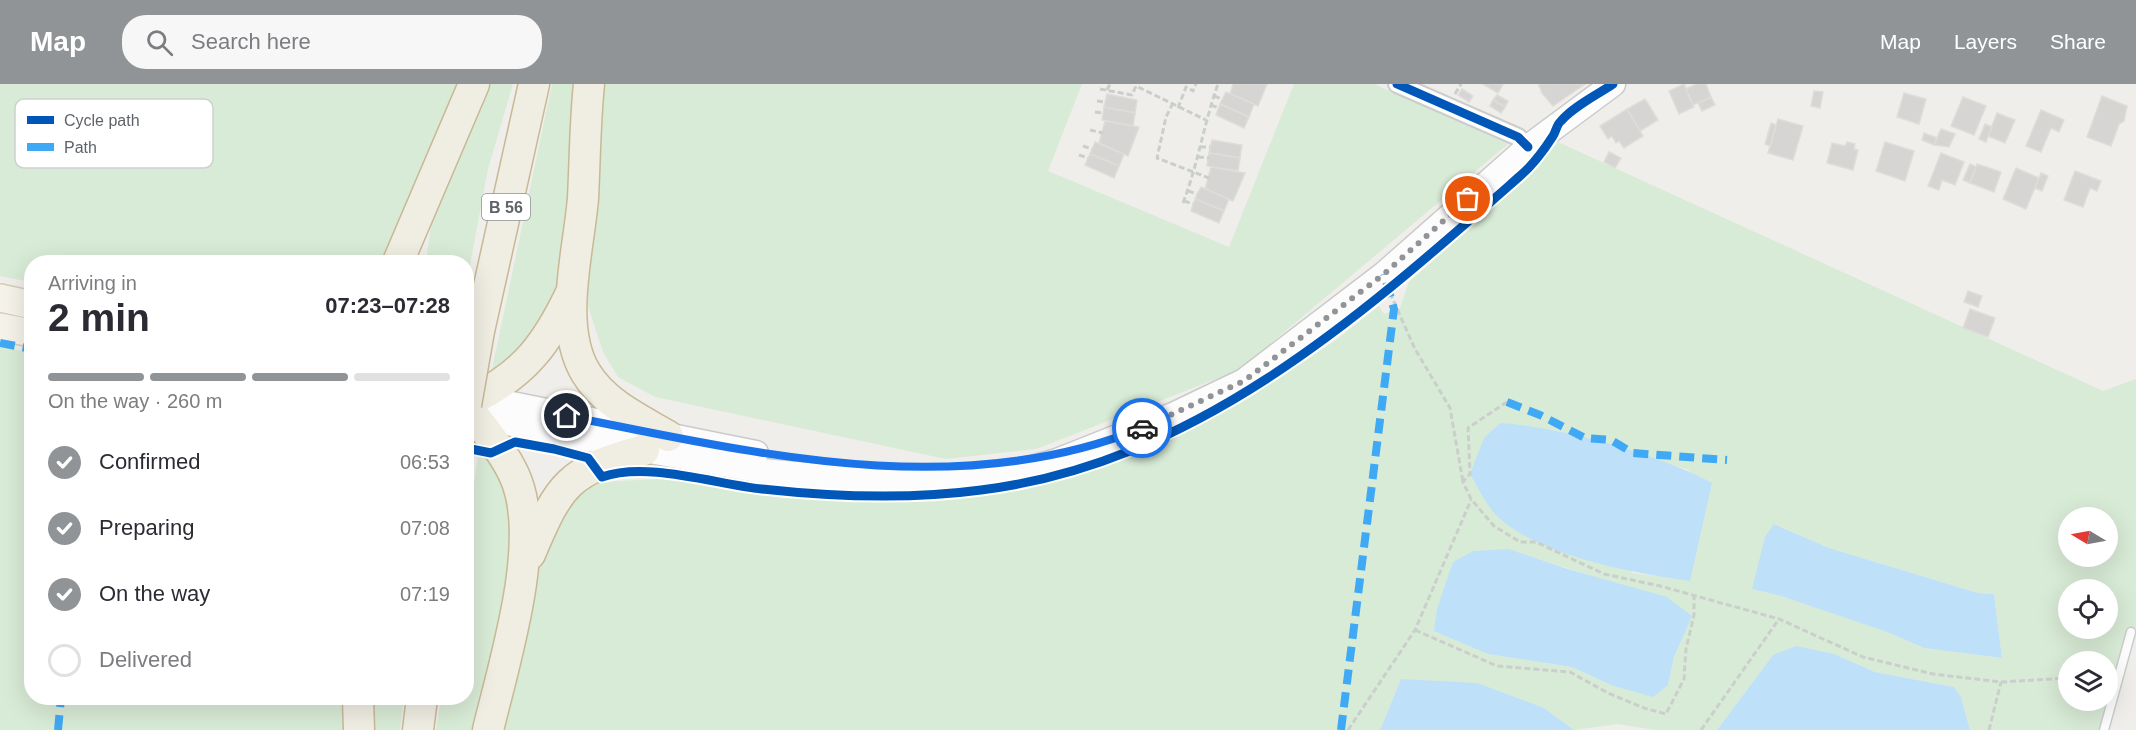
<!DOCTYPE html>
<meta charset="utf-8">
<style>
body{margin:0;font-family:Arial,sans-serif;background:#f7f7f7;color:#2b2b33;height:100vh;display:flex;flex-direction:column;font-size:22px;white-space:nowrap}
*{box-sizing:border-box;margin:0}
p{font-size:20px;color:#7c7c81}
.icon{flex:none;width:33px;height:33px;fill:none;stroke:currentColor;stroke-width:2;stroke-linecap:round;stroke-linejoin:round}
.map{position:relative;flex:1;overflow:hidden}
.sheet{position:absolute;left:24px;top:171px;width:450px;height:450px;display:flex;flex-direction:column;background:#fff;border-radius:24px;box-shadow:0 6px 24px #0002}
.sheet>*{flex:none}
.needle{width:39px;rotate:280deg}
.controls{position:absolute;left:2058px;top:423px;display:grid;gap:12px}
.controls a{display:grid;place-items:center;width:60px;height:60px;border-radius:50%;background:#fff;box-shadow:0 6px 24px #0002;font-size:30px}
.pin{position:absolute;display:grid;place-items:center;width:51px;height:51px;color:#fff;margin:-26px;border:3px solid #fff;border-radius:50%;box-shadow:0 2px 6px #0007}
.courier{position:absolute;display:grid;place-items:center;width:60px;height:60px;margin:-30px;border:4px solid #1a73e8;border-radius:50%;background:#fff;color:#222;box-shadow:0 2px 8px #0007}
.summary em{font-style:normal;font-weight:700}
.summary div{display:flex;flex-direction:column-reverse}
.summary{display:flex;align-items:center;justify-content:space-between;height:102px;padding:0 24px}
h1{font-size:39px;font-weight:700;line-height:45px}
.bar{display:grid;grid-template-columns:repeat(4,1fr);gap:9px 6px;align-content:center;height:72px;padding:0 24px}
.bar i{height:8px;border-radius:4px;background:#e1e1e2}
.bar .current{background:#919496}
.bar p{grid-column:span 4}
ol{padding:0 24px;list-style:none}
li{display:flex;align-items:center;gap:18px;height:66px}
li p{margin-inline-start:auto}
li .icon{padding:6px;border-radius:50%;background:#919496;color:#fff;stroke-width:4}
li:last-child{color:#7c7c81}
li i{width:33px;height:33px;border:3px solid #e1e1e2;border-radius:50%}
header{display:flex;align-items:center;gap:36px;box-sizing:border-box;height:84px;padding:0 30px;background:#919496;color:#fff}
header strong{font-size:28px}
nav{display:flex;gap:33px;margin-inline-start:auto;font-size:21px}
.search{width:420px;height:54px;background:#f7f7f7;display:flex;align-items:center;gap:15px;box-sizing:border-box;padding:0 21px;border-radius:24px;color:#7c7c81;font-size:22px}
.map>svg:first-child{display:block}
.green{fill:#d8ebd6;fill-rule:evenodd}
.water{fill:#bfe0f9}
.building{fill:#d6d5d3;stroke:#deddd9;stroke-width:1.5}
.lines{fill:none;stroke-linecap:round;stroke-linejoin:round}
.lane-casing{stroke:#cbcccc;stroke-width:11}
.street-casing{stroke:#cbcccc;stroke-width:20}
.secondary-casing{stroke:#cacacb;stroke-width:27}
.primary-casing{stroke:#d7ceb8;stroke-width:30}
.highway-casing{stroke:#c8b996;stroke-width:33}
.path{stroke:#cacfcc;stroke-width:3;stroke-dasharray:6 3;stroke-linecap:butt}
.lane{stroke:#fdfcfc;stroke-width:8}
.street{stroke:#fdfcfc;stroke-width:16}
.secondary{stroke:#fdfcfc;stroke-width:24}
.primary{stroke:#f4f2e9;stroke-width:27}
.highway{stroke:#f0ede3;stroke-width:30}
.highway-bridge-casing{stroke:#c8b996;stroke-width:33;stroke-linecap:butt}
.highway-bridge{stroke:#f0ede3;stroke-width:30}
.quiet{stroke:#3fa9f5;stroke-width:8;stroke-dasharray:15 8;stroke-linecap:butt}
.cycleway-casing{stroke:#fff;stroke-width:13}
.cycleway{stroke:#0057b8;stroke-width:9}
.done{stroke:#919496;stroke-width:6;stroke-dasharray:0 10.8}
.route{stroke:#1a73e8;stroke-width:8}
.labels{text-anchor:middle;stroke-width:5;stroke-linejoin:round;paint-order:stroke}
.shield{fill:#fff;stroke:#8f9295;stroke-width:1.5}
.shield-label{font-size:16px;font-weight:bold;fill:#5f6368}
.key{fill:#fff;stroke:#cfd0d2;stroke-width:1.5}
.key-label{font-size:16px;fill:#5f6368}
</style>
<header>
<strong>Map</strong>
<div class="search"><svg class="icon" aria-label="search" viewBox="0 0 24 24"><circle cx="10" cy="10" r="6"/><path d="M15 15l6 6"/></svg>Search here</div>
<nav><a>Map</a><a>Layers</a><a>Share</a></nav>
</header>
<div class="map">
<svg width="2136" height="646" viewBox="0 0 2136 646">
<rect width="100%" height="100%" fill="#efeeea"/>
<!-- green -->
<g class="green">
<polygon points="0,0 460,0 409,132 382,178 32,178 31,198 0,192"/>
<polygon points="487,0 513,0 488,85 467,197 466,178 426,178 432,134"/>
<polygon points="552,0 582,0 556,209 513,274 491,290"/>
<polygon points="604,0 1082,0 1048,87 1229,163 1294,0 1374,0 1508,60 1239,286 1036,365 946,375 655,313 618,293 603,268 586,216"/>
<path d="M1558,58L2103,307L2136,295V543L2099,646H1970L1961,613L1954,603L1875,588L1834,570L1773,571L1717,646H1655L1618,640L1574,646L1544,624L1401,595L1380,646H502L538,486L553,443L565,420L592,398L666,395L781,414L891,418L968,413L1010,406L1074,391L1122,376L1241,319L1336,256L1379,222L1384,230L1400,224L1409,198L1527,94ZM1585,354L1689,386L1690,496L1632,489ZM2068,434H2108V472H2068ZM1775,440L1829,464L1978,509L1994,510L2002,574L1924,564L1887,548L1781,512L1753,505ZM1509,465L1613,499L1691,532L1674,573L1668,601H1611L1572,583L1488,570ZM2068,506H2108V544H2068ZM2068,578H2108V616H2068Z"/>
<polygon points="0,262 31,269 32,614 345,614 346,646 0,646"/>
<polygon points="478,373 495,374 509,407 515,481 477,646 436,646 441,614 466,614 467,446"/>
<polygon points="370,614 404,614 400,646 370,646"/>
</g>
<!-- water -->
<g class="water">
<path d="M1500,339C1560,343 1659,370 1712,399L1690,497C1634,489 1536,472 1495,430C1485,419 1478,403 1470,390L1484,354Z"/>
<polygon points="1774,440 1829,464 1978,509 1994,510 2002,574 1924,564 1887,548 1781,512 1752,505 1765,453"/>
<polygon points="1509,465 1568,485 1667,513 1692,532 1674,573 1668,601 1653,613 1611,601 1572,583 1488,570 1434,547 1437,525 1453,478 1473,467"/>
<polygon points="1796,562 1834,570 1875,588 1954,603 1961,613 1970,646 1717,646 1773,571"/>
<polygon points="1401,595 1477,599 1544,624 1574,646 1380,646"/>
</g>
<!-- building -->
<g class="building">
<polygon points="1233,0 1267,0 1258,22 1230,10"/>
<polygon points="1483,0 1503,0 1498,9"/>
<polygon points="1541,0 1585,0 1553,22 1542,9 1539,1"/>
<polygon points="1684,0 1694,23 1679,30 1669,7"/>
<polygon points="1697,0 1706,0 1711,13 1693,21 1686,5"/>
<polygon points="1462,5 1473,12 1469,18 1458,11"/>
<polygon points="1814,7 1823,8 1820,24 1811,22"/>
<polygon points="1226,8 1254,20 1249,33 1220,20"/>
<polygon points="1904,9 1926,15 1919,40 1897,33"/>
<polygon points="1107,10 1137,16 1135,29 1104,23"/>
<polygon points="1497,11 1508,17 1505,23 1493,16"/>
<polygon points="2102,12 2127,22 2124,37 2119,40 2111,62 2087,53"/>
<polygon points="1711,13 1715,21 1702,27 1698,19"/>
<polygon points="1963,13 1986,22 1974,51 1951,42"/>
<polygon points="1645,15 1658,36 1640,47 1627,25"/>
<polygon points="1493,16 1505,23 1501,29 1490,22"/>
<polygon points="1220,20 1249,33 1244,44 1216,31"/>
<polygon points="1104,23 1135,29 1133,42 1102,36"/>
<polygon points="1627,25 1643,52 1624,64 1619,57 1616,59 1612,52 1608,55 1600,42"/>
<polygon points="2041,26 2064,36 2059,48 2051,44 2041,68 2026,62"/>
<polygon points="1997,29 2015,36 2005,59 1988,52"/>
<polygon points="1778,35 1803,42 1793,76 1768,69"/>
<polygon points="1105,37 1139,43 1128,72 1099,59"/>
<polygon points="1771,39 1776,41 1770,62 1765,60"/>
<polygon points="1985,40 1992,43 1986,58 1979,55"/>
<polygon points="1941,45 1955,50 1949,63 1934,61"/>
<polygon points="1924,49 1937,54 1934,61 1922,56"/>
<polygon points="1212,56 1242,61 1240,74 1209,69"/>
<polygon points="1095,58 1124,70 1119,82 1090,70"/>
<polygon points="1847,58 1855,60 1854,65 1858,66 1853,86 1827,79 1832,59 1845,62"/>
<polygon points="1885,58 1914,67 1905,97 1876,87"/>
<polygon points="1609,68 1621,74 1615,84 1604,78"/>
<polygon points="1209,69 1240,74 1238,87 1207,82"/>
<polygon points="1941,69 1964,78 1955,101 1942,96 1939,106 1928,102"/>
<polygon points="1090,70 1119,82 1114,94 1085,81"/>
<polygon points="1970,80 1976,83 1970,99 1963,96"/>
<polygon points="1977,80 2001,88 1994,108 1970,99"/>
<polygon points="1211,83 1245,89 1233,117 1205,105"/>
<polygon points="2016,84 2039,94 2026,125 2003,115"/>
<polygon points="2075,87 2101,97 2097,107 2090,104 2083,123 2064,116"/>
<polygon points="2041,89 2048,92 2042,107 2035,104"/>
<polygon points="1201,103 1229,115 1224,127 1195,115"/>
<polygon points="1195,115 1224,127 1219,139 1191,127"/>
<polygon points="1968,207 1982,212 1978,223 1964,218"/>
<polygon points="1970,225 1995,234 1988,253 1963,244"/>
</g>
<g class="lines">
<defs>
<polyline id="lane" points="2104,646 2131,548"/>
<polyline id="street" points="1397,0 1518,53 1528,63"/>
<g id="secondary">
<polyline points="467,311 756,369"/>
<polyline points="467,331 644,366 762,387 830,393 922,398 960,396 1024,386 1057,377 1173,331 1244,297 1384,190 1528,63 1613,0"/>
</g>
<g id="primary">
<polyline points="0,214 32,221"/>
<polyline points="0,243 32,249"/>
</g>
<g id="highway">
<path d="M589,0C585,38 585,76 583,114C579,166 557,242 586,289C604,319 639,335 668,352"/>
<polyline points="398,178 474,0"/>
<polyline points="479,247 534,0"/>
<path d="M477,313C525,289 547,259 570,211"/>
<path d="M475,333C490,353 508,374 517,398C541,463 504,579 488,646"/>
<path d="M530,470C560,399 568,387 644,366"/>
<polyline points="358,614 359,646"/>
<polyline points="418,646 422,614"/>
</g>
</defs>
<!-- lane casing -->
<use href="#lane" class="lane-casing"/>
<!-- street casing -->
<use href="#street" class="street-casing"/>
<!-- secondary casing -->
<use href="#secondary" class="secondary-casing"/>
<!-- primary casing -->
<use href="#primary" class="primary-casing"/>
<!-- highway casing -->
<use href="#highway" class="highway-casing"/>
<!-- path -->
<g class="path">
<polyline points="1100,5 1132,11 1136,2 1206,36"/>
<polyline points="1107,6 1110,0"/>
<polyline points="1455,10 1461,0"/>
<polyline points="1214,12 1222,15"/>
<polyline points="1097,17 1105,18"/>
<polyline points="1173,19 1166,33 1157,74 1209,94"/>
<polyline points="1211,21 1219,24"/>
<polyline points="1178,24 1186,3 1193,7 1196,0"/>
<polyline points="1095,28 1103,29"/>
<polyline points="1090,46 1103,49"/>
<polyline points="1083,62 1092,65"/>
<polyline points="1200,63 1210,63"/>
<polyline points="1079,71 1088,74"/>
<polyline points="1198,73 1209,74"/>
<polyline points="1188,107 1197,110"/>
<polyline points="1184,117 1193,120"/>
<path d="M1183,119C1198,80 1204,39 1218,0"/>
<polyline points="1390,209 1415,265 1450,324 1463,398"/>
<polyline points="1507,318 1468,344 1470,390 1463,398 1471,415 1494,442 1520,458 1536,458 1604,490 1660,502 1779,535 1863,573 1933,590 2001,598 2068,594"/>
<polyline points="1415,546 1497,582 1570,588 1608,609 1644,624 1666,630 1684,595 1686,565 1694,531 1694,512"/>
<polyline points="1348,646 1415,546 1471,416"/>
<polyline points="1701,646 1779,535"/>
<polyline points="1989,646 2001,598"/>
</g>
<!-- lane -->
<use href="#lane" class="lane"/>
<!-- street -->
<use href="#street" class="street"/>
<!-- secondary -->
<use href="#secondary" class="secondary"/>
<!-- primary -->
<use href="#primary" class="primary"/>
<!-- highway -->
<use href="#highway" class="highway"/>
<defs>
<polyline id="highway-bridge" points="466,321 479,247"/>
</defs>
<!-- highway-bridge casing -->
<use href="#highway-bridge" class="highway-bridge-casing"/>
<!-- highway-bridge -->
<use href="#highway-bridge" class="highway-bridge"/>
<!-- quiet -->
<g class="quiet">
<polyline points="0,259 32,265"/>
<polyline points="1507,318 1540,331 1585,354 1611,356 1633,369 1727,376"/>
<polyline points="58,646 61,614"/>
<polyline points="1341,646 1394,225 1384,190"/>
</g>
<defs>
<g id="cycleway">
<polyline points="1397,0 1518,53 1528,63"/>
<path d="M466,364L491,369L515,358L554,365L588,374L602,393C647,377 715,400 762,405C835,413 907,416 981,406C1198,379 1363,230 1520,92C1533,81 1544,66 1553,52C1556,47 1557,40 1561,37C1574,22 1597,11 1613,0"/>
</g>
</defs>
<!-- cycleway casing -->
<use href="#cycleway" class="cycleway-casing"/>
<!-- cycleway -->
<use href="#cycleway" class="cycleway"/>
</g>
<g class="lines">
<!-- done -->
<polyline class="done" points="1142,344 1244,297 1384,190 1468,115"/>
<!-- route -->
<path class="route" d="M567,332C754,369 958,419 1142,344"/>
</g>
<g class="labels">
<!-- shield labels -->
<rect class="shield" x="482" y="110" width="48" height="26" rx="4.5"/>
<g class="shield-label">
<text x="506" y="129">B 56</text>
</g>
</g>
<!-- legend -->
<rect x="15" y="15" width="198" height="69" rx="9" class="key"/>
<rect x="27" y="32" width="27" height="8" fill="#0057b8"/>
<rect x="27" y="59" width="27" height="8" fill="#3fa9f5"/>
<g class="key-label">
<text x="64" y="42">Cycle path</text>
<text x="64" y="69">Path</text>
</g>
</svg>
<div class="controls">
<a><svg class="needle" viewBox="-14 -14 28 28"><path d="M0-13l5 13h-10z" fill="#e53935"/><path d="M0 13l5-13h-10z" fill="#7c7c81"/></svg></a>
<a><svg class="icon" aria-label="locate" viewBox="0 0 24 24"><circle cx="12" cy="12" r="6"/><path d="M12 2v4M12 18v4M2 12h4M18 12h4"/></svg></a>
<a><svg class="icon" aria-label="layers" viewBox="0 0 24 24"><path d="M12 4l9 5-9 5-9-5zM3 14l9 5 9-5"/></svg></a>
</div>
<div class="pin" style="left:1468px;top:115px;background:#ea580c"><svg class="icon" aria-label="bag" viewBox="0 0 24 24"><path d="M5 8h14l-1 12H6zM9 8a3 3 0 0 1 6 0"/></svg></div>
<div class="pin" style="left:567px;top:332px;background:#1f2937"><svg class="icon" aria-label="home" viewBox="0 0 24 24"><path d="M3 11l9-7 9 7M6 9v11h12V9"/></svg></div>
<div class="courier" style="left:1142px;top:344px"><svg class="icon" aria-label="car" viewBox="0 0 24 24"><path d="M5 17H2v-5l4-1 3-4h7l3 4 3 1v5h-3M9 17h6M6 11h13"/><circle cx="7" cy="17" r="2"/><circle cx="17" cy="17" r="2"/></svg></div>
<section class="sheet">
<div class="summary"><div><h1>2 min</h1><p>Arriving in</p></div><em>07:23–07:28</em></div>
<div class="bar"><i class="current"></i><i class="current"></i><i class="current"></i><i></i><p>On the way · 260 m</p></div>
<ol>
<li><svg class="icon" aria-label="check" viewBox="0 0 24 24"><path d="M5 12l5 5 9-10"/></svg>Confirmed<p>06:53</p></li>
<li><svg class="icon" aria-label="check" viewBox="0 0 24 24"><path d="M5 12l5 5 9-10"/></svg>Preparing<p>07:08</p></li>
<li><svg class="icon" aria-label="check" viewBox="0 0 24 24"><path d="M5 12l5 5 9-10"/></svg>On the way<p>07:19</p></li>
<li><i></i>Delivered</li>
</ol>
</section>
</div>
